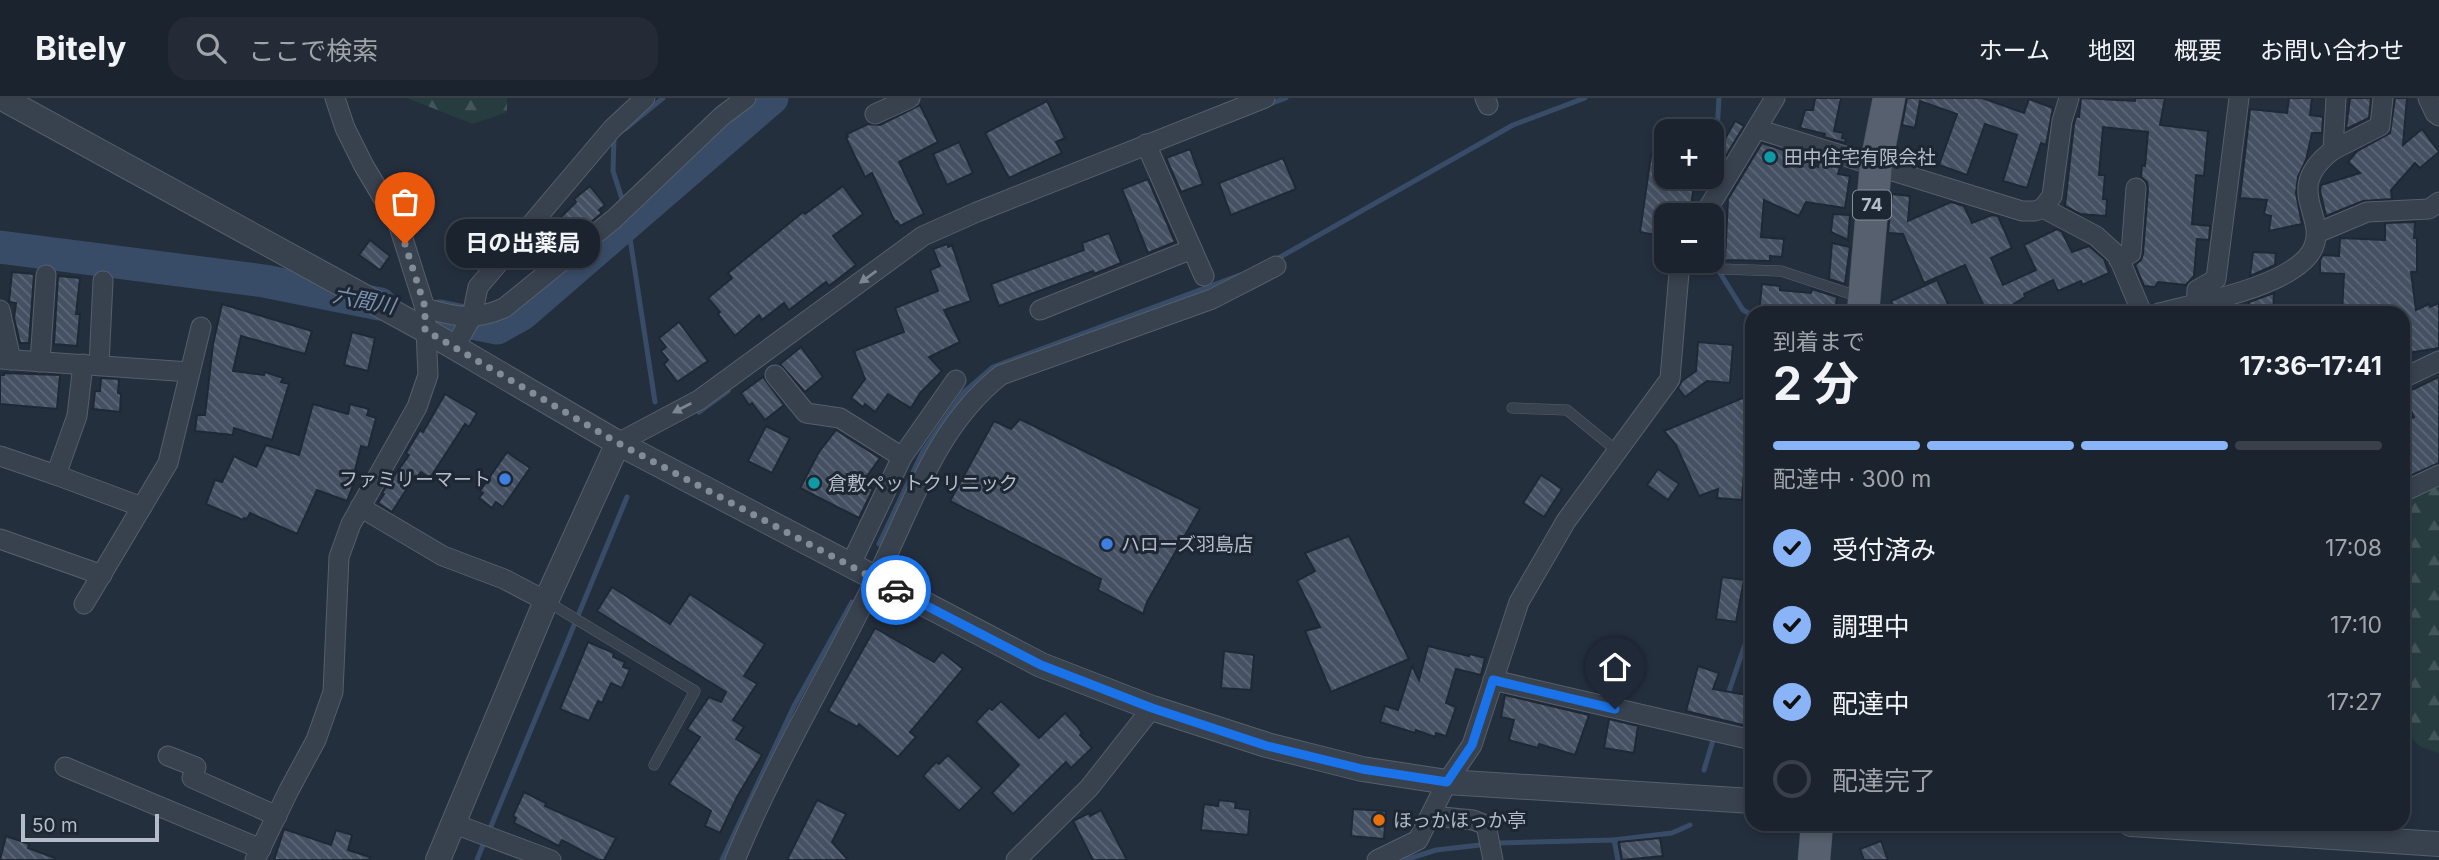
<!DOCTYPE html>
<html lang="ja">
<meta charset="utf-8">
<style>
body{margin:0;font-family:Inter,"Noto Sans JP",sans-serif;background:#242b36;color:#f1f3f6;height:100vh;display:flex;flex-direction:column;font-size:26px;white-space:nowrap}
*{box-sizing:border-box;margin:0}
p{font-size:23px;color:#a0a4aa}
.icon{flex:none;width:38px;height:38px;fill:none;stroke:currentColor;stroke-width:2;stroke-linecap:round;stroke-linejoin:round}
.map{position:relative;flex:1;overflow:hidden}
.panel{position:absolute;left:1745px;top:208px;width:665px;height:525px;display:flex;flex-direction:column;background:#1b232e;border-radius:21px;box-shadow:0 4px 10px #0003,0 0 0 2px #39404a}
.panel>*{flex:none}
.tools{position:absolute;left:1654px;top:21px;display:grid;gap:14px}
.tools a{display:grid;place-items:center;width:70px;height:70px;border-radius:14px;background:#1b232e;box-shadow:0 4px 10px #0003,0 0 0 2px #39404a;font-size:35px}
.scale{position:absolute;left:21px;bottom:18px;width:138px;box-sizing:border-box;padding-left:7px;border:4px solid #b4bcc9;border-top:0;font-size:19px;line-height:24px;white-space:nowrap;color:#b4bcc9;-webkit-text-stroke:5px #1d2633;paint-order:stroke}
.pin{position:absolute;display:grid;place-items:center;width:60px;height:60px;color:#fff;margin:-72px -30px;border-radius:50% 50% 50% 0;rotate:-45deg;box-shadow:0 0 7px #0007}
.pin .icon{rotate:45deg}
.courier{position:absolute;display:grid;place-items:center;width:70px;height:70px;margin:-35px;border:5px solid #1a73e8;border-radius:50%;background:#fff;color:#222;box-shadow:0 2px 9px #0007}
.bubble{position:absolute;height:49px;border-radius:21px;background:#1b232e;box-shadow:0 4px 10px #0003,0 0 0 2px #39404a;font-size:23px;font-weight:700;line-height:49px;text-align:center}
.headline em{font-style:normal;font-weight:700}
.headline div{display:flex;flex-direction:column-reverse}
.headline{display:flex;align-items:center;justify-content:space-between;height:119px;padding:0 28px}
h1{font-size:46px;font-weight:700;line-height:52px}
.bar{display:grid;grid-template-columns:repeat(4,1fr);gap:10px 7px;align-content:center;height:84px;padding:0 28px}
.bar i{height:9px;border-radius:5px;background:#39404a}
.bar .current{background:#8ab4f8}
.bar p{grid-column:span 4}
ol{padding:0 28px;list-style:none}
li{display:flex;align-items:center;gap:21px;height:77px}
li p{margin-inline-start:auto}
li .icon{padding:7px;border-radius:50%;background:#8ab4f8;color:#111;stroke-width:4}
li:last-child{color:#a0a4aa}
li i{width:38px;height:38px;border:4px solid #39404a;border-radius:50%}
header{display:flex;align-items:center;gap:42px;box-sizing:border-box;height:98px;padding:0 35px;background:#1b232e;border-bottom:2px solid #39404a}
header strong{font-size:33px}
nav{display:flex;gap:38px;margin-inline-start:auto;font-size:24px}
.search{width:490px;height:63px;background:#242b36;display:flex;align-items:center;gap:18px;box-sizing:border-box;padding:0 24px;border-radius:21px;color:#a0a4aa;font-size:26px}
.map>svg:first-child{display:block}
.forest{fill:url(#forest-firs)}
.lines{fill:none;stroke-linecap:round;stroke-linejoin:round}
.stream{stroke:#394c67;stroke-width:5}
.river{stroke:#394c67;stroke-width:33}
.building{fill:url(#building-back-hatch);stroke:#1f2835;stroke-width:2}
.service-casing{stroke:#565f6c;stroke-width:11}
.minor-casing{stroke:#565f6c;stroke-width:21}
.tertiary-casing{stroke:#565f6c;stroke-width:26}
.primary-casing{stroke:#414a57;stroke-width:33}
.service{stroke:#38414e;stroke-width:10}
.minor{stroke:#38414e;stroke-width:19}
.tertiary{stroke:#38414e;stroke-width:24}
.primary{stroke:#56606e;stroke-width:32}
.oneway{fill:#7c8592}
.done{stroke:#828b98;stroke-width:7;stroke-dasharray:0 12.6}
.route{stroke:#1a73e8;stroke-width:9}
.culture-dot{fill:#0f9aa8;stroke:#1d2633;stroke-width:2.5}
.shop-dot{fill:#3f7fe0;stroke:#1d2633;stroke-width:2.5}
.food-dot{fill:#e8710a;stroke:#1d2633;stroke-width:2.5}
.labels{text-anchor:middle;stroke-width:6;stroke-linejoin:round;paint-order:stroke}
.shield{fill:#1d2633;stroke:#878f9c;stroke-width:2}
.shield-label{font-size:18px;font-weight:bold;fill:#b4bcc9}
.poi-label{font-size:19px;fill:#b4bcc9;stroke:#1d2633;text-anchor:start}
.water-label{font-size:21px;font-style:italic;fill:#7c92b1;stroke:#1d2633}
</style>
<header>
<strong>Bitely</strong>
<div class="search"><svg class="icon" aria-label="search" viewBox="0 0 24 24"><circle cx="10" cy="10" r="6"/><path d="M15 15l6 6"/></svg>ここで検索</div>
<nav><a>ホーム</a><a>地図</a><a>概要</a><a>お問い合わせ</a></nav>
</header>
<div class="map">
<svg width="2439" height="762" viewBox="0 0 2439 762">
<defs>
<pattern id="forest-firs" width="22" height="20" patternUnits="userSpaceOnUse" patternTransform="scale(1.75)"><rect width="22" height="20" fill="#263c3f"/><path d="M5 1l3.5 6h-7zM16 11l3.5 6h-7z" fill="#435659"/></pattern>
<pattern id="building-back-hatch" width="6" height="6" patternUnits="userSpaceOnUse" patternTransform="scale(1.75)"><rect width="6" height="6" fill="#455162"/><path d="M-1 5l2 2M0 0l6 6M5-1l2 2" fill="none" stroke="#5d6877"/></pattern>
</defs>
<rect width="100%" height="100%" fill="#242f3e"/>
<!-- forest -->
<g class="forest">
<polygon points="407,0 507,0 507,14 473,26"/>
<polygon points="2439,386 2439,655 2421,649 2403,633 2403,403"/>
</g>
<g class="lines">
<!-- stream -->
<g class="stream">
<polyline points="1267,7 1286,0"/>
<polyline points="625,31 663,0"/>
<polyline points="614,39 613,73 623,104"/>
<polyline points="1714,85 1719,0"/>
<polyline points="626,114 655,304"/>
<polyline points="1275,162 1513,27 1585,0"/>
<polyline points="1717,170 1743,212 1752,217"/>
<polyline points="699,314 728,293"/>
<polyline points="879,446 923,353 963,295 993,269 1240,177"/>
<polyline points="1727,599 1752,526"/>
<polyline points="1704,672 1714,639"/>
<polyline points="489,733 627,399"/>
<polyline points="1614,742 1672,735 1690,727"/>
<polyline points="1498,745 1614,742 1618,762"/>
<polyline points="477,762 485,742"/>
<polyline points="722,762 794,608 852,504"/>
<polyline points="1405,762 1436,752 1480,747"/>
</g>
<!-- river -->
<g class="river">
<polyline points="0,149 264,183 380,206"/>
<polyline points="439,218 497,230 522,216 772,0"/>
</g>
</g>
<!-- building -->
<g class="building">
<polygon points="1815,0 1841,0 1834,33 1843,35 1842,40 1846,41 1845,45 1824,39 1825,36 1800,30 1805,12 1813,12"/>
<polygon points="1907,0 1982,0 2024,15 2029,1 2053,10 2046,47 2041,45 2027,90 2003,83 2017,37 1985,26 1967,77 1939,67 1957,16 1920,3 1915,30 1902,27"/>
<polygon points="2081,0 2135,3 2135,0 2165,0 2160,27 2208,33 2204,78 2196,77 2192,126 2210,128 2209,142 2197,141 2194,178 2186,187 2158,184 2155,189 2144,188 2135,167 2141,162 2143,156 2148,91 2147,84 2141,79 2142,67 2145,68 2148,34 2103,29 2099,77 2105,77 2103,101 2107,101 2106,118 2080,116 2065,108 2074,26 2076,18 2079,19"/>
<polygon points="2289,0 2312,0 2310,17 2323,19 2322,35 2312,35 2306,62 2298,79 2296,95 2302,126 2269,133 2271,118 2264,116 2267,102 2240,100 2250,11 2287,15"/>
<polygon points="2350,0 2371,0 2369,20 2346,31"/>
<polygon points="2395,0 2407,0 2403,47 2422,31 2439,54 2420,70 2415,65 2391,92 2392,101 2363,103 2326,118 2320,93 2321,87 2360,75 2348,64 2357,53 2390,35"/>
<polygon points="1047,3 1065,40 1056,44 1062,55 1009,80 985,35"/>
<polygon points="920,7 938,44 899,64 924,116 900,128 897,123 895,124 872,75 865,79 846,40 848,39 847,36 868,26 880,27"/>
<polygon points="1735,23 1744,28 1712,81 1712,64"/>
<polygon points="959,44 973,75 947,87 933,56"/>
<polygon points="1762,45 1792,55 1818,69 1819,63 1840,69 1838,76 1850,78 1845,110 1806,104 1799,118 1764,102 1761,139 1784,141 1782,159 1770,158 1770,163 1725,162 1728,101"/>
<polygon points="1190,51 1203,86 1181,94 1166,60"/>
<polygon points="1651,57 1666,59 1666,79 1695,79 1690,117 1666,117 1666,129 1657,127 1655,137 1640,134"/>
<polygon points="1283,60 1296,91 1231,117 1219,85"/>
<polygon points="1148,81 1175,144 1148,155 1122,91"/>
<polygon points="590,88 605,107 599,112 602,115 570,141 568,138 561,144 550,130 576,104 574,101"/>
<polygon points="843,88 863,116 833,138 856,167 829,188 826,184 789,212 784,205 762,222 759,217 735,238 718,216 720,214 708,200 732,180 728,175 803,114 805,116"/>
<polygon points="1892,96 1910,98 1908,123 1951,104 1964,108 1972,125 1992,117 1998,118 2012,150 1991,160 2003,187 2036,172 2024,147 2057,131 2062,134 2072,154 2089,148 2104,161 2109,175 2082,187 2081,183 2058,193 2053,182 2024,196 2025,199 2012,207 1994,215 1987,215 1965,167 1924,185 1903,136 1888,135"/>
<polygon points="1833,116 1850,117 1848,142 1831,134"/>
<polygon points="2415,124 2414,140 2417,140 2417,174 2411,174 2416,212 2429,206 2430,209 2439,205 2439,250 2408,255 2407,248 2403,249 2403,215 2342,215 2344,176 2320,175 2320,162 2323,157 2339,158 2340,140 2385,142 2385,125"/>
<polygon points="1109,135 1121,165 1094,176 1093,173 999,208 991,186 1084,152 1082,145"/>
<polygon points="370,142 390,158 380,172 359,157"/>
<polygon points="1832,145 1850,149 1845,186 1829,181"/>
<polygon points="947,146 948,149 952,147 971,203 944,212 960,244 929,259 942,273 920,295 911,310 888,296 875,314 865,306 863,309 851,300 865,281 854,253 904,234 895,210 938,193 930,172 940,168 933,151"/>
<polygon points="2253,154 2276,155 2275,167 2250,178"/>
<polygon points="12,174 34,176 29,245 20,245 14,220 16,205 9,204"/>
<polygon points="58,178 80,180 76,216 80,216 77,248 54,246"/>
<polygon points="1937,182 1952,215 1896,215 1891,203"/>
<polygon points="1762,186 1780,188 1780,192 1811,195 1812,191 1837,199 1835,215 1759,215"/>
<polygon points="2274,195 2273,215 2248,215 2249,204"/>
<polygon points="222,206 312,233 305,256 241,238 233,273 264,277 265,274 283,280 281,284 289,286 272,342 234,330 233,337 195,333 197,317 205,317 213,246"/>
<polygon points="679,224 708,263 677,284 664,266 668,262 661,253 666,249 659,240"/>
<polygon points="352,234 375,240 368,273 344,267"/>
<polygon points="1698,244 1733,247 1730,285 1707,283 1685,299 1678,290 1682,283 1696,273"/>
<polygon points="801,249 823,279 805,294 780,266"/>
<polygon points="4,275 60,277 57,311 0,306 0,277 4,277"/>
<polygon points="763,279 784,307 765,322 752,305 749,307 741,295"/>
<polygon points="2439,279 2439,365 2403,381 2403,324 2414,319 2403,296"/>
<polygon points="101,280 119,281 118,295 121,296 120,314 93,311 95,293 100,293"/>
<polygon points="445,296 477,315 469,329 465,326 430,380 421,374 417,379 415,378 392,414 378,405 384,396 382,395 409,357 406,355 420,332 423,334"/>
<polygon points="1752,296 1752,360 1745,360 1742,402 1717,400 1718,391 1699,398 1676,347 1664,333"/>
<polygon points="313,306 348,316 350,306 369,311 367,317 376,320 368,350 361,348 354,376 357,377 347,403 317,392 297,436 250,415 247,421 244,420 243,422 206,406 215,382 222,384 234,358 256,369 266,347 299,357"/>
<polygon points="1020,321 1200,411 1147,504 1143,516 1098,492 1101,481 950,403 994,323 1011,331"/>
<polygon points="766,328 790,340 772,375 748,363"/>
<polygon points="836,332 880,360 862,385 873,391 859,420 800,390 819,354"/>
<polygon points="507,354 530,370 503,409 496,404 492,410 479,400 483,395 480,393"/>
<polygon points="1658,371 1679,386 1668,402 1647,387"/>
<polygon points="1541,377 1562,391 1544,419 1523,405"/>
<polygon points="1349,438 1409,561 1331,594 1305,533 1320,529 1297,483 1315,473 1305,455"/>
<polygon points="1722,479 1744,482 1736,524 1716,521"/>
<polygon points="612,489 670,526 690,496 765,546 744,578 757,586 733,622 744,629 736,641 762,657 737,699 720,735 705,728 711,713 669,686 700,639 687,631 709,599 721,604 726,594 597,513"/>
<polygon points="875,530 934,564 942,554 963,571 910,634 916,639 898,659 859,626 857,629 828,613"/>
<polygon points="588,544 614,555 613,559 625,564 623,569 630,571 622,590 611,585 602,605 598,603 589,623 560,611"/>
<polygon points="1428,548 1469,558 1470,556 1485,560 1481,577 1456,571 1446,605 1456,609 1446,638 1436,635 1435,639 1416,632 1415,635 1380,624 1385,608 1398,612 1412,568 1419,582"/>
<polygon points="1224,553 1254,557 1251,592 1221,590"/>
<polygon points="1698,568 1719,575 1713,591 1752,598 1751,629 1686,613"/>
<polygon points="1505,597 1589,617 1575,657 1539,646 1538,650 1509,642 1514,622 1501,619"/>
<polygon points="1001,603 1039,640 1065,615 1077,628 1082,635 1080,637 1092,650 1071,670 1066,664 1013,716 992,695 1019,667 976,624 989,610 992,612"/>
<polygon points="1609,621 1638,628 1634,655 1604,650"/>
<polygon points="948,657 982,690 959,713 923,678 936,664 939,666"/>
<polygon points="524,694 546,705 545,708 616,740 604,762 599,762 562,742 559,748 514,725 516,720 513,718"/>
<polygon points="817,702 846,716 832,744 848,762 787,762"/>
<polygon points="1219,702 1236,704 1235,710 1250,712 1248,737 1201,732 1204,706 1218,708"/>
<polygon points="1353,711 1386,713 1384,741 1351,738"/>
<polygon points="1101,712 1127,762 1093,762 1073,723 1089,715 1090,718"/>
<polygon points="284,731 331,747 336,732 352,737 348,752 370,759 369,762 274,762"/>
<polygon points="6,738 29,746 28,750 55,760 55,762 0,762"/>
<polygon points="1660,740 1663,758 1622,762 1619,744"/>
<polygon points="1881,743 1888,762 1864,762 1860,751"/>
</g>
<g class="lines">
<defs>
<g id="service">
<polyline points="1705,163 1716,163 1721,171 1781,173 1860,199"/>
<polyline points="1512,310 1567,312 1617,353"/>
<polyline points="546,503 695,593 654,667"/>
</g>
<g id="minor">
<polyline points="1485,0 1488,7"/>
<polyline points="2428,0 2435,15 2439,18"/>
<polyline points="875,16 910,0"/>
<polyline points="1757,31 2022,113 2035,113 2043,110 2052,98 2062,23 2069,0"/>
<polyline points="2333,52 2380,28 2383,0"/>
<polyline points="2043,110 2096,138 2118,158 2142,215"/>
<polyline points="1704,117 1775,0"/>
<polyline points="2317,135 2367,114 2429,111 2439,104"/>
<polyline points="1192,151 1204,178"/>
<polyline points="2119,162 2131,155 2136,90"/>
<path d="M425,210C456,219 474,223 504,210L614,121L722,18L746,0"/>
<polyline points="0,212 11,262"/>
<polyline points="1040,212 1192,151 1146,46"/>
<path d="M2159,215C2197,205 2289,189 2311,154C2332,119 2279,93 2333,52L2336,0"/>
<polyline points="2196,215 2197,192 2216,181 2239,0"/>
<polyline points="455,249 472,218 478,189 612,31 645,0"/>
<polyline points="0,261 190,274"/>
<polyline points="40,264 46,177"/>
<polyline points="99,267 103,183"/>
<polyline points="775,277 806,315 840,320 902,359"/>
<polyline points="2403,280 2439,263"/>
<polyline points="618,345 699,302 923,138 977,114 1265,0"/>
<polyline points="0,358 56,377 77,318 83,266"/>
<polyline points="56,377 142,409"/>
<polyline points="2403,394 2439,377"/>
<polyline points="360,409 443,458 504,481 546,503"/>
<polyline points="0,441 102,477"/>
<polyline points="850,468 902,359 956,282"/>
<polyline points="84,506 168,365 201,229"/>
<polyline points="1493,582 1752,642"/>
<polyline points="168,658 196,669 192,680 277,718"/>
<polyline points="65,669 261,751"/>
<polyline points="1432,718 1473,722 1486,727 1493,762"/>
<polyline points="452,725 551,762"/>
<polyline points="255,762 289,692 316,642 333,594 339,459 351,426 417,309 428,277 425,210 398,125 364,68 345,30 335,0"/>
<path d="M735,762C775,665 829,576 875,482C913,408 934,330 1001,277L1212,201L1276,168"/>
<polyline points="1016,762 1089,690 1152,610"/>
<polyline points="1377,762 1418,742 1447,684 1472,647 1519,504 1566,423 1670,281 1680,163"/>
</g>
<g id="tertiary">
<polyline points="2,0 425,232 618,345 1041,567 1152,610 1267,647 1362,671 1447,684 1752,703"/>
<polyline points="2131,726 2439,746"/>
<polyline points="438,762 546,503 618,345"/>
</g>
<g id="primary">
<polyline points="1863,215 1876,66 1889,0"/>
<polyline points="1814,762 1817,726"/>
</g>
</defs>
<!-- service casing -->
<use href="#service" class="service-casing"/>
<!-- minor casing -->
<use href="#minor" class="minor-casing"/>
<!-- tertiary casing -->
<use href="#tertiary" class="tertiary-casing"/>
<!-- primary casing -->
<use href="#primary" class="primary-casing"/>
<!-- service -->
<use href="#service" class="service"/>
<!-- minor -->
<use href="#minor" class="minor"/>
<!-- tertiary -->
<use href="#tertiary" class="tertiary"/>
<!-- primary -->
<use href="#primary" class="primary"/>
</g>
<!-- one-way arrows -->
<defs><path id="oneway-solid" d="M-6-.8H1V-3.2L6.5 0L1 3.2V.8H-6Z" transform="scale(1.75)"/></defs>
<g class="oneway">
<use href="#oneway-solid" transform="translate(868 179) rotate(144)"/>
<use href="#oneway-solid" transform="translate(682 310) rotate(153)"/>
</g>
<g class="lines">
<!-- done -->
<polyline class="done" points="405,146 425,209 425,232 618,345 896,492"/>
<!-- route -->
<polyline class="route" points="896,492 1041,567 1152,610 1267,648 1362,671 1447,684 1472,647 1493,582 1615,611"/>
</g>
<!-- markers -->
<g class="culture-dot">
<circle cx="1770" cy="59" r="7"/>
<circle cx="814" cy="385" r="7"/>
</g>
<g class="shop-dot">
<circle cx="505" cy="381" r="7"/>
<circle cx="1107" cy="446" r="7"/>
</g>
<circle class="food-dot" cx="1379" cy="722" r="7"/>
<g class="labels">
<!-- shield labels -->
<rect class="shield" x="1853" y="92.5" width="38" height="29" rx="5"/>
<g class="shield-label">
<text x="1872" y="113">74</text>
</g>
<!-- poi labels -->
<g class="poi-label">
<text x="1784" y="66">田中住宅有限会社</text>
<text x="491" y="388" text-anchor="end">ファミリーマート</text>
<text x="828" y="392">倉敷ペットクリニック</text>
<text x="1121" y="453">ハローズ羽島店</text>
<text x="1393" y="729">ほっかほっか亭</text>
</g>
<!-- water labels -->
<g class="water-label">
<text transform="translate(364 203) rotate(11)" y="7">六間川</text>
</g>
</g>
</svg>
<div class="tools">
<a>+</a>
<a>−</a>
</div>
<div class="scale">50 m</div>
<div class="pin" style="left:405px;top:146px;background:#ea580c"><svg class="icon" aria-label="bag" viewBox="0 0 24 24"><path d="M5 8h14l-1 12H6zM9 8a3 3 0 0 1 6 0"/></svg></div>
<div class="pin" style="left:1615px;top:611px;background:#1f2937"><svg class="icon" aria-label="home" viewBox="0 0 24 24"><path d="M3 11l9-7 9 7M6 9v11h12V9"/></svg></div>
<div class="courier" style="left:896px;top:492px"><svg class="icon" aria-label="car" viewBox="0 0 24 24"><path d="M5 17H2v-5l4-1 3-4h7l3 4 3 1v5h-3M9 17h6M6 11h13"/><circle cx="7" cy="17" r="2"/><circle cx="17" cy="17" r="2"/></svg></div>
<div class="bubble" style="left:446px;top:121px;width:154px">日の出薬局</div>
<section class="panel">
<div class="headline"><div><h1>2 分</h1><p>到着まで</p></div><em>17:36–17:41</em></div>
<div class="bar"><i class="current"></i><i class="current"></i><i class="current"></i><i></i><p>配達中 · 300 m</p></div>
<ol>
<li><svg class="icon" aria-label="check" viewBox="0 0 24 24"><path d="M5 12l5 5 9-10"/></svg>受付済み<p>17:08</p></li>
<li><svg class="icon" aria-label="check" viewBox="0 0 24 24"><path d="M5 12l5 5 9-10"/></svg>調理中<p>17:10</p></li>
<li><svg class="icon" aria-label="check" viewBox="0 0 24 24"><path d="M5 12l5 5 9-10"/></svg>配達中<p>17:27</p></li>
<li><i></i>配達完了</li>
</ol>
</section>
</div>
